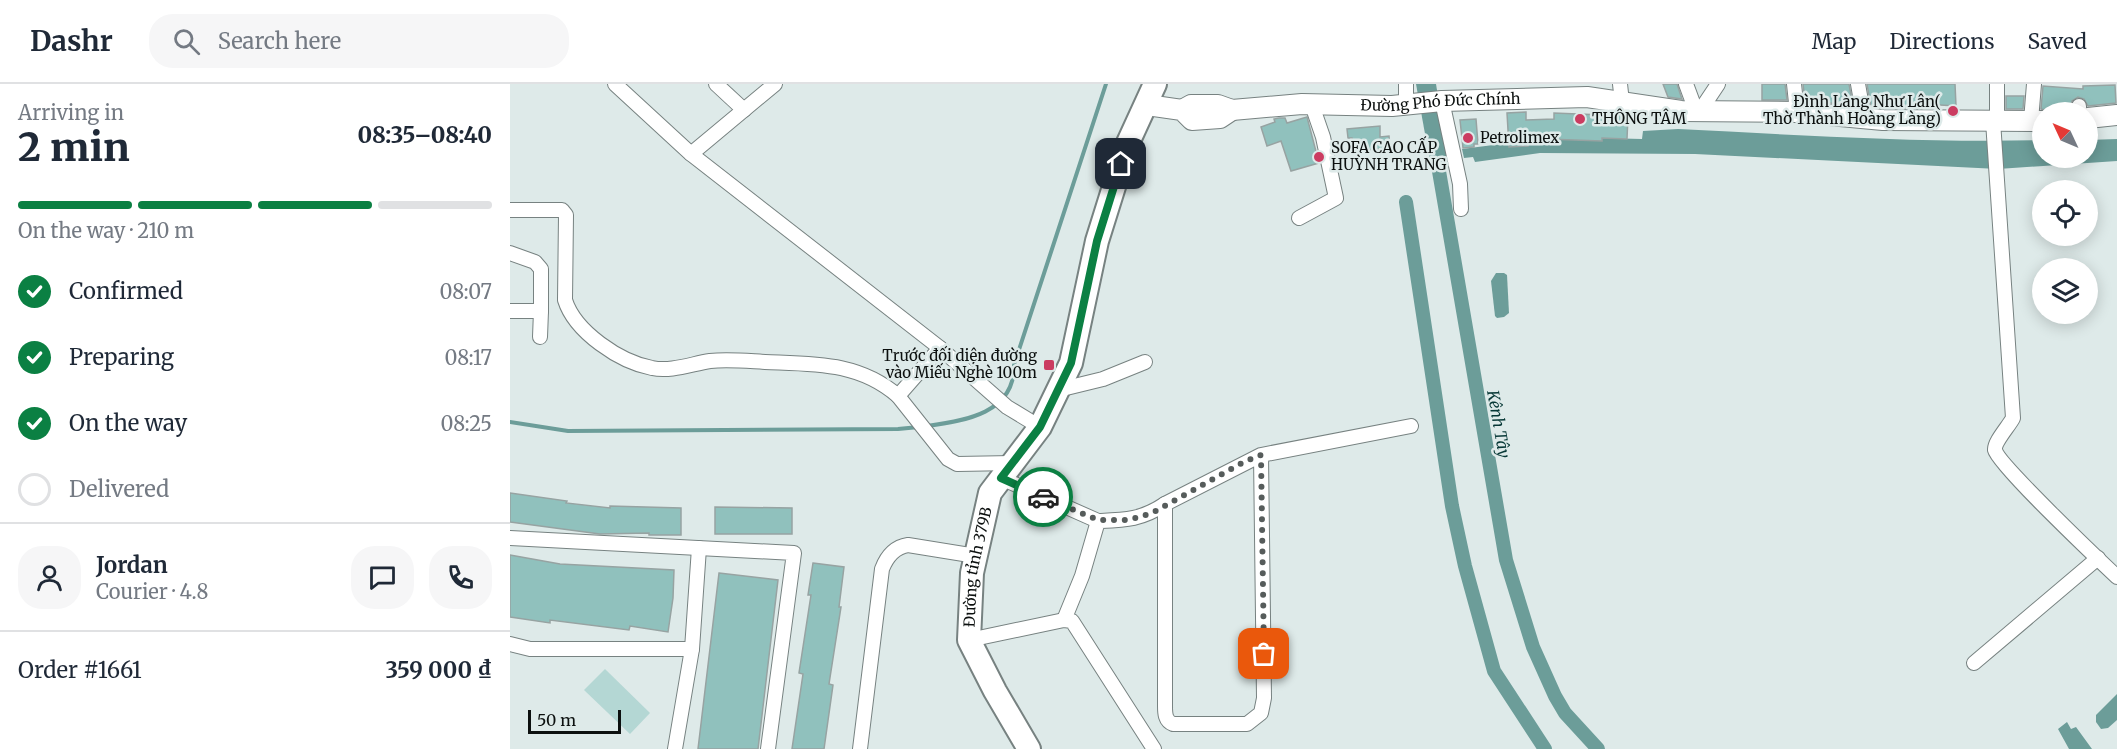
<!DOCTYPE html>
<meta charset="utf-8">
<style>
body{margin:0;font-family:Merriweather,serif;background:#f6f6f7;color:#1f2937;height:100vh;display:flex;flex-direction:column;font-size:22px;white-space:nowrap}
*{box-sizing:border-box;margin:0}
p{font-size:20px;color:#747a83}
.icon{flex:none;width:33px;height:33px;fill:none;stroke:currentColor;stroke-width:2;stroke-linecap:round;stroke-linejoin:round}
.map{position:relative;flex:1;overflow:hidden}
.side{display:flex;flex-direction:column;background:#fff;width:510px}
.side>*{flex:none}
.needle{width:39px;rotate:314deg}
.buttons{position:absolute;left:1522px;top:18px;display:grid;gap:12px}
.buttons a{display:grid;place-items:center;width:66px;height:66px;border-radius:50%;background:#fff;box-shadow:0 3px 15px #0003;font-size:30px}
.scale{position:absolute;left:18px;bottom:15px;width:93px;box-sizing:border-box;padding-left:6px;border:3px solid #0c100f;border-top:0;font-size:16px;line-height:21px;white-space:nowrap;color:#0c100f;-webkit-text-stroke:4px #deeae9;paint-order:stroke}
.pin{position:absolute;display:grid;place-items:center;width:51px;height:51px;color:#fff;margin:-26px;border-radius:12px;box-shadow:0 3px 9px #0006}
.courier{position:absolute;display:grid;place-items:center;width:60px;height:60px;margin:-30px;border:4px solid #0b8043;border-radius:50%;background:#fff;color:#222;box-shadow:0 2px 8px #0007}
.head em{font-style:normal;font-weight:800}
.head div{display:flex;flex-direction:column-reverse}
.head{display:flex;align-items:center;justify-content:space-between;height:102px;padding:0 18px}
h1{font-size:39px;font-weight:800;line-height:45px}
.bar{display:grid;grid-template-columns:repeat(4,1fr);gap:9px 6px;align-content:center;height:72px;padding:0 18px}
.bar i{height:8px;border-radius:4px;background:#e0e1e3}
.bar .active{background:#0b8043}
.bar p{grid-column:span 4}
.line{display:flex;align-items:center;gap:15px;padding:0 18px;border-top:2px solid #e0e1e3}
.line div{flex:1}
.round{display:grid;place-items:center;flex:none;width:63px;height:63px;border-radius:24px;background:#f6f6f7}
ol{padding:0 18px;list-style:none}
li{display:flex;align-items:center;gap:18px;height:66px}
li p{margin-inline-start:auto}
li .icon{padding:6px;border-radius:50%;background:#0b8043;color:#fff;stroke-width:4}
li:last-child{color:#747a83}
li i{width:33px;height:33px;border:3px solid #e0e1e3;border-radius:50%}
header{display:flex;align-items:center;gap:36px;box-sizing:border-box;height:84px;padding:0 30px;background:#fff;border-bottom:2px solid #e0e1e3}
header strong{font-size:28px}
nav{display:flex;gap:33px;margin-inline-start:auto;font-size:21px}
.search{width:420px;height:54px;background:#f6f6f7;display:flex;align-items:center;gap:15px;box-sizing:border-box;padding:0 21px;border-radius:24px;color:#747a83;font-size:22px}
main{display:flex;flex:1;min-height:0}
.map>svg:first-child{display:block}
.green{fill:#b4d7d4}
.water{fill:#6c9d99}
.lines{fill:none;stroke-linecap:round;stroke-linejoin:round}
.stream{stroke:#6c9d99;stroke-width:4}
.canal{stroke:#6c9d99;stroke-width:14}
.building{fill:#90c1bd;stroke:#97a3a2;stroke-width:1.5}
.minor-casing{stroke:#778281;stroke-width:16}
.secondary-casing{stroke:#778281;stroke-width:22}
.primary-casing{stroke:#778281;stroke-width:26}
.minor{stroke:#fff;stroke-width:14}
.secondary{stroke:#fff;stroke-width:20}
.primary{stroke:#fff;stroke-width:22}
.done{stroke:#565c5b;stroke-width:6;stroke-dasharray:0 10.8}
.route{stroke:#0b8043;stroke-width:8}
.poi-dot{fill:#cb3c61;stroke:#deeae9;stroke-width:2}
.labels{text-anchor:middle;stroke-width:5;stroke-linejoin:round;paint-order:stroke}
.street-label{font-size:15px;fill:#0c100f;stroke:#deeae9}
.poi-label{font-size:15px;fill:#0c100f;stroke:#deeae9;text-anchor:start}
.water-label{font-size:16px;font-style:italic;fill:#073836;stroke:#deeae9}
</style>
<header>
<strong>Dashr</strong>
<div class="search"><svg class="icon" aria-label="search" viewBox="0 0 24 24"><circle cx="10" cy="10" r="6"/><path d="M15 15l6 6"/></svg>Search here</div>
<nav><a>Map</a><a>Directions</a><a>Saved</a></nav>
</header>
<main>
<section class="side">
<div class="head"><div><h1>2 min</h1><p>Arriving in</p></div><em>08:35–08:40</em></div>
<div class="bar"><i class="active"></i><i class="active"></i><i class="active"></i><i></i><p>On the way · 210 m</p></div>
<ol>
<li><svg class="icon" aria-label="check" viewBox="0 0 24 24"><path d="M5 12l5 5 9-10"/></svg>Confirmed<p>08:07</p></li>
<li><svg class="icon" aria-label="check" viewBox="0 0 24 24"><path d="M5 12l5 5 9-10"/></svg>Preparing<p>08:17</p></li>
<li><svg class="icon" aria-label="check" viewBox="0 0 24 24"><path d="M5 12l5 5 9-10"/></svg>On the way<p>08:25</p></li>
<li><i></i>Delivered</li>
</ol>
<div class="line" style="height:108px"><a class="round"><svg class="icon" aria-label="person" viewBox="0 0 24 24"><circle cx="12" cy="8" r="4"/><path d="M4 21q1-7 8-7t8 7"/></svg></a><div><b>Jordan</b><p>Courier · 4.8</p></div><a class="round"><svg class="icon" aria-label="chat" viewBox="0 0 24 24"><path d="M4 5h16v11H9l-5 4z"/></svg></a><a class="round"><svg class="icon" aria-label="phone" viewBox="0 0 24 24"><path d="M5 4h4l2 5-3 2q2 4 5 5l2-3 5 2v4C11 20 4 13 5 4z"/></svg></a></div>
<div class="line" style="height:78px"><div>Order #1661</div><b>359 000 ₫</b></div>
</section>
<div class="map">
<svg width="1607" height="665" viewBox="0 0 1607 665">
<rect width="100%" height="100%" fill="#deeae9"/>
<!-- green -->
<polygon class="green" points="95,585 140,629 120,650 74,606"/>
<!-- water -->
<g class="water">
<polygon points="906,0 926,0 939,80 921,83"/>
<path d="M1168,45C1289,51 1411,59 1533,56V74H1578V56L1607,55V77L1488,85L1185,70L1030,69L965,78L963,73L954,74L952,65L999,59L1000,63L1018,62V56L1092,54L1132,55L1133,47Z"/>
<polygon points="986,189 994,189 997,191 999,229 994,233 987,234 985,232 981,197"/>
<polygon points="1607,610 1607,636 1598,644 1591,645 1586,638 1586,631"/>
<polygon points="1557,638 1561,645 1566,643 1582,665 1559,665 1548,645"/>
</g>
<g class="lines">
<!-- stream -->
<g class="stream">
<polyline points="0,338 58,347 388,345 409,343"/>
<path d="M417,342C455,337 505,329 504,281L596,0"/>
</g>
<!-- canal -->
<g class="canal">
<polyline points="925,64 996,476 1023,563 1045,612 1055,629 1088,665"/>
<polyline points="896,118 942,422 955,482 984,587 1035,665"/>
</g>
</g>
<!-- building -->
<g class="building">
<polygon points="1153,0 1167,0 1172,15 1158,13"/>
<polygon points="1252,0 1275,0 1277,16 1252,16"/>
<polygon points="1293,0 1339,0 1343,21 1295,17"/>
<polygon points="1357,0 1445,0 1446,22 1413,20 1401,20 1401,24 1361,23"/>
<polygon points="1605,1 1606,19 1578,22 1574,15 1568,13 1562,17 1560,27 1544,26 1544,28 1541,28 1531,25 1533,2 1573,5 1573,2"/>
<polygon points="1496,12 1514,12 1513,25 1496,25"/>
<polygon points="1016,28 1016,36 1044,35 1044,29 1118,32 1117,55 1092,54 1092,57 1036,55 1018,57 1018,62 999,63 997,29"/>
<polygon points="797,33 809,79 781,87 771,57 757,62 751,43 765,38 764,35 769,34 775,34 777,39"/>
<polygon points="966,35 968,60 964,60 964,63 953,64 950,36"/>
<polygon points="870,42 870,53 879,52 880,64 844,68 842,54 838,54 837,45"/>
<polygon points="0,409 57,417 56,419 100,424 100,422 171,424 171,451 139,451 139,449 90,450 0,438"/>
<polygon points="205,423 282,424 282,450 205,450"/>
<polygon points="0,471 50,480 164,486 163,514 158,548 120,542 119,546 40,536 40,539 0,533"/>
<polygon points="303,479 334,483 329,523 331,523 319,600 323,601 314,665 282,665 293,590 289,589 301,511 298,511"/>
<polygon points="209,489 268,496 248,665 188,665"/>
</g>
<g class="lines">
<defs>
<g id="minor">
<polyline points="105,0 181,70 430,264 497,323 530,343"/>
<polyline points="206,0 234,26"/>
<polyline points="1110,0 1112,18"/>
<polyline points="1176,0 1186,27"/>
<polyline points="1284,0 1287,28"/>
<polyline points="1348,0 1354,34"/>
<polyline points="1487,0 1487,36"/>
<polyline points="896,11 896,0"/>
<polyline points="932,17 950,100 951,125"/>
<polyline points="1190,27 1208,0"/>
<polyline points="1569,28 1569,22"/>
<path d="M1483,37L1503,334C1499,342 1484,358 1485,366C1488,380 1589,476 1607,493"/>
<polyline points="1521,37 1524,0"/>
<polyline points="181,70 265,0"/>
<path d="M0,126H52L56,131L55,216C65,248 110,278 142,284C161,288 181,280 200,277C218,275 237,277 255,278C304,280 349,278 388,312L430,264"/>
<polyline points="789,134 826,114 813,53 802,21"/>
<polyline points="0,169 25,178 31,185 31,227 0,227"/>
<polyline points="30,253 31,227"/>
<polyline points="548,306 593,295 635,278"/>
<polyline points="388,312 438,375 447,380 503,379"/>
<path d="M751,371L754,614L751,629L737,640H663C655,637 655,629 655,622V420L751,371L901,342"/>
<polyline points="491,394 588,437"/>
<polyline points="0,454 284,469 258,665"/>
<path d="M554,536L572,492L588,437C615,436 631,436 655,420"/>
<polyline points="459,556 554,536 562,537 644,665"/>
<polyline points="0,560 20,565 182,565"/>
<polyline points="1464,579 1588,474"/>
<polyline points="165,665 182,565 189,464"/>
<path d="M350,665L372,485C377,472 385,463 398,461L466,472"/>
</g>
<g id="secondary">
<polyline points="637,21 672,26 682,36 710,34 722,26"/>
<path id="s1" d="M672,26L681,21H708L722,26L792,20L882,22L932,17L1077,13L1171,27L1287,28L1373,36L1533,37"/>
<polyline points="1578,34 1607,31"/>
</g>
<g id="primary">
<path id="s2" d="M519,665L485,607L459,556L462,489L480,409L530,343L561,279L587,157L617,61L645,0"/>
</g>
</defs>
<!-- minor casing -->
<use href="#minor" class="minor-casing"/>
<!-- secondary casing -->
<use href="#secondary" class="secondary-casing"/>
<!-- primary casing -->
<use href="#primary" class="primary-casing"/>
<!-- minor -->
<use href="#minor" class="minor"/>
<!-- secondary -->
<use href="#secondary" class="secondary"/>
<!-- primary -->
<use href="#primary" class="primary"/>
</g>
<g class="lines">
<!-- done -->
<polyline class="done" points="533,413 588,436 619,436 642,429 734,378 751,371 754,570"/>
<!-- route -->
<polyline class="route" points="533,413 491,394 530,343 561,279 587,157 611,80"/>
</g>
<!-- markers -->
<g class="poi-dot">
<circle cx="1443" cy="27" r="6"/>
<circle cx="1070" cy="35" r="6"/>
<circle cx="958" cy="54" r="6"/>
<circle cx="809" cy="73" r="6"/>
<rect x="533" y="275" width="12" height="12" rx="3"/>
</g>
<g class="labels">
<!-- street labels -->
<g class="street-label">
<text dy="5" stroke="none"><textPath href="#s1" startOffset="261">Đường Phó Đức Chính</textPath></text>
<text dy="5" stroke="none"><textPath href="#s2" startOffset="198">Đường tỉnh 379B</textPath></text>
</g>
<!-- poi labels -->
<g class="poi-label">
<text x="1431" y="23" text-anchor="end">Đình Làng Như Lân(<tspan x="1431" dy="17">Thờ Thành Hoàng Làng)</tspan></text>
<text x="1082" y="40">THÔNG TÂM</text>
<text x="970" y="59">Petrolimex</text>
<text x="821" y="69">SOFA CAO CẤP<tspan x="821" dy="17">HUỲNH TRANG</tspan></text>
<text x="527" y="277" text-anchor="end">Trước đối diện đường<tspan x="527" dy="17">vào Miếu Nghè 100m</tspan></text>
</g>
<!-- water labels -->
<g class="water-label">
<text transform="translate(989 340) rotate(80)" y="6">Kênh Tây</text>
</g>
</g>
</svg>
<div class="buttons">
<a><svg class="needle" viewBox="-14 -14 28 28"><path d="M0-13l5 13h-10z" fill="#e53935"/><path d="M0 13l5-13h-10z" fill="#747a83"/></svg></a>
<a><svg class="icon" aria-label="locate" viewBox="0 0 24 24"><circle cx="12" cy="12" r="6"/><path d="M12 2v4M12 18v4M2 12h4M18 12h4"/></svg></a>
<a><svg class="icon" aria-label="layers" viewBox="0 0 24 24"><path d="M12 4l9 5-9 5-9-5zM3 14l9 5 9-5"/></svg></a>
</div>
<div class="scale">50 m</div>
<div class="pin" style="left:754px;top:570px;background:#ea580c"><svg class="icon" aria-label="bag" viewBox="0 0 24 24"><path d="M5 8h14l-1 12H6zM9 8a3 3 0 0 1 6 0"/></svg></div>
<div class="pin" style="left:611px;top:80px;background:#1f2937"><svg class="icon" aria-label="home" viewBox="0 0 24 24"><path d="M3 11l9-7 9 7M6 9v11h12V9"/></svg></div>
<div class="courier" style="left:533px;top:413px"><svg class="icon" aria-label="car" viewBox="0 0 24 24"><path d="M5 17H2v-5l4-1 3-4h7l3 4 3 1v5h-3M9 17h6M6 11h13"/><circle cx="7" cy="17" r="2"/><circle cx="17" cy="17" r="2"/></svg></div>
</div>
</main>
